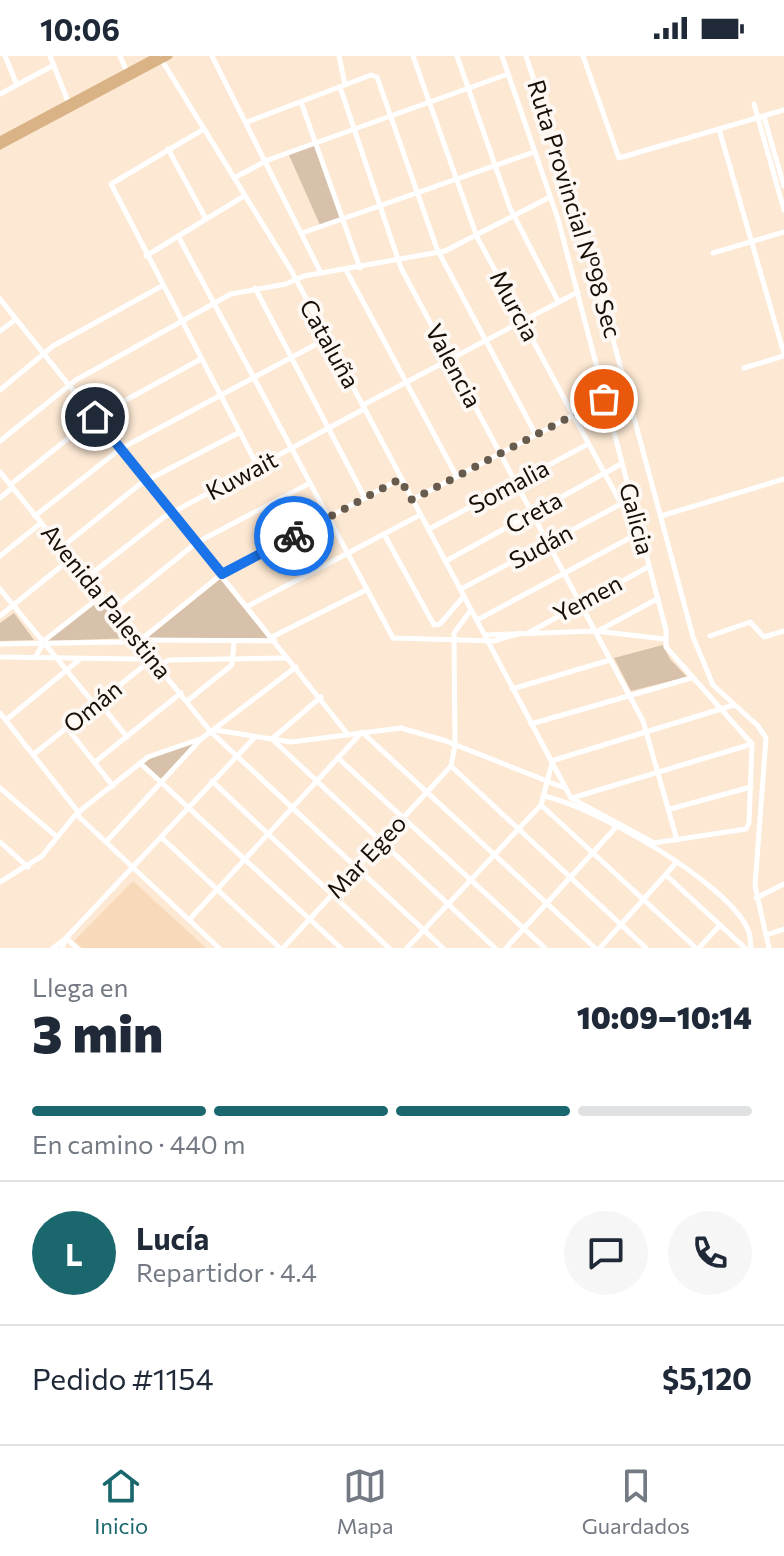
<!DOCTYPE html>
<html lang="es">
<meta charset="utf-8">
<style>
body{margin:0;font-family:Commissioner,sans-serif;background:#f6f6f7;color:#1f2937;height:100vh;display:flex;flex-direction:column;font-size:30px;white-space:nowrap}
*{box-sizing:border-box;margin:0}
p{font-size:26px;color:#747a83}
.icon{flex:none;width:44px;height:44px;fill:none;stroke:currentColor;stroke-width:2;stroke-linecap:round;stroke-linejoin:round}
.map{position:relative;height:892px;overflow:hidden}
.details{display:flex;flex-direction:column;background:#fff;flex:1}
.details>*{flex:none}
.pin{position:absolute;display:grid;place-items:center;width:68px;height:68px;color:#fff;margin:-34px;border:4px solid #fff;border-radius:50%;box-shadow:0 2px 8px #0007}
.courier{position:absolute;display:grid;place-items:center;width:80px;height:80px;margin:-40px;border:6px solid #1a73e8;border-radius:50%;background:#fff;color:#222;box-shadow:0 2px 10px #0007}
.head em{font-style:normal;font-weight:800}
.head div{display:flex;flex-direction:column-reverse}
.head{display:flex;align-items:center;justify-content:space-between;height:136px;padding:0 32px}
h1{font-size:52px;font-weight:800;line-height:60px}
.bar{display:grid;grid-template-columns:repeat(4,1fr);gap:12px 8px;align-content:center;height:96px;padding:0 32px}
.bar i{height:10px;border-radius:6px;background:#e0e1e3}
.bar .on{background:#1a686d}
.bar p{grid-column:span 4}
.line{display:flex;align-items:center;gap:20px;padding:0 32px;border-top:2px solid #e0e1e3}
.line div{flex:1}
.round{display:grid;place-items:center;flex:none;width:84px;height:84px;border-radius:42px;background:#f6f6f7}
.status{display:flex;justify-content:space-between;align-items:center;height:56px;padding:0 40px;background:#fff;direction:ltr}
.status svg{height:22px;fill:currentColor}
.dock{display:flex;justify-content:space-around;align-items:center;height:112px;border-top:2px solid #e0e1e3;background:#fff;font-size:22px;color:#747a83}
.dock a{display:grid;justify-items:center;gap:4px}
.dock .on{color:#1a686d}
.map>svg:first-child{display:block}
.built{fill:#f8daba}
.green{fill:#d7c1ab}
.lines{fill:none;stroke-linecap:round;stroke-linejoin:round}
.minor{stroke:#fff;stroke-width:5}
.major{stroke:#d9b386;stroke-width:7}
.done{stroke:#675b4e;stroke-width:8;stroke-dasharray:0 14.4}
.route{stroke:#1a73e8;stroke-width:10}
.labels{text-anchor:middle;stroke-width:8;stroke-linejoin:round;paint-order:stroke}
.street-label{font-size:24px;fill:#170f06;stroke:#fdf8f3}
</style>
<div class="status"><b>10:06</b><svg viewBox="0 0 49 12"><path d="M0 12V9h3v3zM5 12V6h3v6zM10 12V3h3v9zM15 12V0h3v12zM26 1h20v11H26zM47 4h2v5h-2z"/></svg></div>
<div class="map">
<svg width="784" height="892" viewBox="0 0 784 892">
<rect width="100%" height="100%" fill="#fce8d3"/>
<!-- built -->
<polygon class="built" points="133,825 206,892 82,892 74,885"/>
<!-- green -->
<g class="green">
<polygon points="315,89 341,162 320,169 289,99"/>
<polygon points="220,523 268,582 147,582"/>
<polygon points="100,544 134,582 44,585"/>
<polygon points="14,557 34,584 0,585 0,567"/>
<polygon points="663,589 670,603 687,621 631,635 614,602"/>
<polygon points="200,683 162,726 140,707 155,697"/>
</g>
<g class="lines">
<!-- minor -->
<g class="minor">
<polyline points="5,0 17,29"/>
<polyline points="50,0 69,48"/>
<polyline points="120,0 127,16"/>
<polyline points="212,0 321,217"/>
<polyline points="339,0 345,29"/>
<polyline points="413,0 477,181 638,479"/>
<polyline points="457,0 510,152 558,245"/>
<polyline points="526,0 583,172 693,581 713,629 758,670 766,682 755,830 769,892"/>
<polyline points="583,0 619,102 784,54"/>
<polyline points="161,3 291,214 571,742 654,787 746,773 749,767 752,688 666,591 666,574 558,163 502,0"/>
<polyline points="340,31 401,212 643,665 677,784"/>
<polyline points="0,38 54,9"/>
<polyline points="301,46 360,212"/>
<polyline points="754,48 784,154"/>
<polyline points="764,61 784,130"/>
<polyline points="247,66 371,19 377,21 437,193 536,379"/>
<polyline points="204,73 111,128 258,411"/>
<polyline points="719,73 784,298"/>
<polyline points="168,93 206,163"/>
<polyline points="234,122 268,104 508,18"/>
<polyline points="302,177 534,96"/>
<polyline points="178,180 393,582 494,585 521,577"/>
<polyline points="713,197 784,176"/>
<polyline points="146,200 244,140"/>
<polyline points="346,214 457,421"/>
<polyline points="255,232 365,442"/>
<polyline points="0,243 346,676"/>
<polyline points="0,275 16,263"/>
<polyline points="744,312 784,300"/>
<polyline points="0,334 53,290 162,230"/>
<polyline points="363,349 578,236"/>
<polyline points="0,385 76,324 231,238 286,228 304,220 445,195 550,141"/>
<polyline points="0,416 211,676 443,892"/>
<polyline points="10,429 95,361 201,303"/>
<polyline points="0,442 12,432"/>
<polyline points="412,444 604,343"/>
<polyline points="35,460 120,393 326,283"/>
<polyline points="661,460 784,423"/>
<polyline points="429,473 588,388"/>
<polyline points="384,478 434,569 440,568 464,540"/>
<polyline points="61,492 140,428 240,376"/>
<polyline points="0,500 41,467"/>
<polyline points="446,505 621,408"/>
<polyline points="86,522 164,461 364,353"/>
<polyline points="0,533 95,649"/>
<polyline points="461,533 621,448"/>
<polyline points="248,550 420,459"/>
<polyline points="112,555 196,487 310,427"/>
<polyline points="0,560 70,503"/>
<polyline points="477,564 639,477"/>
<polyline points="598,575 657,543"/>
<polyline points="530,576 648,511"/>
<polyline points="485,579 595,575 665,583"/>
<polyline points="710,580 750,566 764,581 784,575"/>
<polyline points="272,581 366,534"/>
<polyline points="141,584 275,585"/>
<polyline points="138,586 222,518 400,423"/>
<polyline points="0,588 124,586 134,582"/>
<polyline points="0,601 138,603 148,599"/>
<polyline points="35,602 45,584 100,541"/>
<polyline points="157,610 169,604 287,602"/>
<polyline points="512,633 610,604"/>
<polyline points="321,641 272,683 495,892"/>
<polyline points="187,645 232,609 234,586"/>
<polyline points="99,646 127,681"/>
<polyline points="0,657 79,757"/>
<polyline points="6,664 79,604"/>
<polyline points="531,668 691,622"/>
<polyline points="67,672 113,730"/>
<polyline points="215,674 291,686 401,672 446,685 562,731"/>
<polyline points="362,676 595,892"/>
<polyline points="34,698 151,604"/>
<polyline points="338,702 545,892"/>
<polyline points="551,705 734,649"/>
<polyline points="95,706 181,637"/>
<polyline points="140,707 341,892"/>
<polyline points="451,710 646,892"/>
<polyline points="212,725 389,892"/>
<polyline points="0,732 57,781"/>
<path d="M543,740C592,749 729,827 748,874C751,879 750,886 751,892"/>
<polyline points="572,742 752,688"/>
<polyline points="541,749 696,892"/>
<polyline points="670,753 751,731"/>
<polyline points="77,759 219,892"/>
<polyline points="161,781 280,892"/>
<polyline points="0,786 28,811"/>
<polyline points="106,786 201,683 296,611"/>
<polyline points="667,820 745,892"/>
<polyline points="0,826 42,800 76,758 148,701 200,683"/>
<polyline points="756,842 784,828"/>
<polyline points="189,864 361,677"/>
<polyline points="766,879 784,873"/>
<polyline points="66,882 77,892"/>
<polyline points="53,892 65,883"/>
<polyline points="62,892 66,882 255,681"/>
<polyline points="283,892 451,710 455,689 454,577 471,554"/>
<polyline points="407,892 541,749 552,707"/>
<polyline points="506,892 618,769"/>
<polyline points="600,892 676,807"/>
<polyline points="699,892 720,869"/>
</g>
<!-- major -->
<g class="major">
<polyline points="0,84 157,0"/>
<polyline points="0,90 169,0"/>
</g>
</g>
<g class="lines">
<!-- done -->
<polyline class="done" points="294,480 400,423 412,444 604,343"/>
<!-- route -->
<polyline class="route" points="95,361 222,518 294,480"/>
</g>
<g class="labels">
<!-- street labels -->
<g class="street-label">
<text transform="translate(574 153) rotate(73)" y="8">Ruta Provincial Nº98 Sec</text>
<text transform="translate(514 250) rotate(62)" y="8">Murcia</text>
<text transform="translate(329 288) rotate(61)" y="8">Cataluña</text>
<text transform="translate(453 310) rotate(62)" y="8">Valencia</text>
<text transform="translate(242 420) rotate(-28)" y="8">Kuwait</text>
<text transform="translate(509 431) rotate(-28)" y="8">Somalia</text>
<text transform="translate(534 457) rotate(-29)" y="8">Creta</text>
<text transform="translate(636 463) rotate(75)" y="8">Galicia</text>
<text transform="translate(541 491) rotate(-28)" y="8">Sudán</text>
<text transform="translate(588 543) rotate(-28)" y="8">Yemen</text>
<text transform="translate(106 546) rotate(51)" y="8">Avenida Palestina</text>
<text transform="translate(93 651) rotate(-39)" y="8">Omán</text>
<text transform="translate(367 801) rotate(-47)" y="8">Mar Egeo</text>
</g>
</g>
</svg>
<div class="pin" style="left:604px;top:343px;background:#ea580c"><svg class="icon" aria-label="bag" viewBox="0 0 24 24"><path d="M5 8h14l-1 12H6zM9 8a3 3 0 0 1 6 0"/></svg></div>
<div class="pin" style="left:95px;top:361px;background:#1f2937"><svg class="icon" aria-label="home" viewBox="0 0 24 24"><path d="M3 11l9-7 9 7M6 9v11h12V9"/></svg></div>
<div class="courier" style="left:294px;top:480px"><svg class="icon" aria-label="bike" viewBox="0 0 24 24"><circle cx="6" cy="16" r="4"/><circle cx="18" cy="16" r="4"/><path d="M6 16l4-8h5l3 8M10 8l3 8H6M13 5h3"/></svg></div>
</div>
<section class="details">
<div class="head"><div><h1>3 min</h1><p>Llega en</p></div><em>10:09–10:14</em></div>
<div class="bar"><i class="on"></i><i class="on"></i><i class="on"></i><i></i><p>En camino · 440 m</p></div>
<div class="line" style="height:144px"><b class="round" style="background:#1a686d;color:#fff">L</b><div><b>Lucía</b><p>Repartidor · 4.4</p></div><a class="round"><svg class="icon" aria-label="chat" viewBox="0 0 24 24"><path d="M4 5h16v11H9l-5 4z"/></svg></a><a class="round"><svg class="icon" aria-label="phone" viewBox="0 0 24 24"><path d="M5 4h4l2 5-3 2q2 4 5 5l2-3 5 2v4C11 20 4 13 5 4z"/></svg></a></div>
<div class="line" style="height:104px"><div>Pedido #1154</div><b>$5,120</b></div>
</section>
<nav class="dock">
<a class="on"><svg class="icon" aria-label="home" viewBox="0 0 24 24"><path d="M3 11l9-7 9 7M6 9v11h12V9"/></svg>Inicio</a>
<a><svg class="icon" aria-label="map" viewBox="0 0 24 24"><path d="M3 6l6-2 6 2 6-2v14l-6 2-6-2-6 2zM9 4v14M15 6v14"/></svg>Mapa</a>
<a><svg class="icon" aria-label="saved" viewBox="0 0 24 24"><path d="M7 4h10v16l-5-4-5 4z"/></svg>Guardados</a>
</nav>
